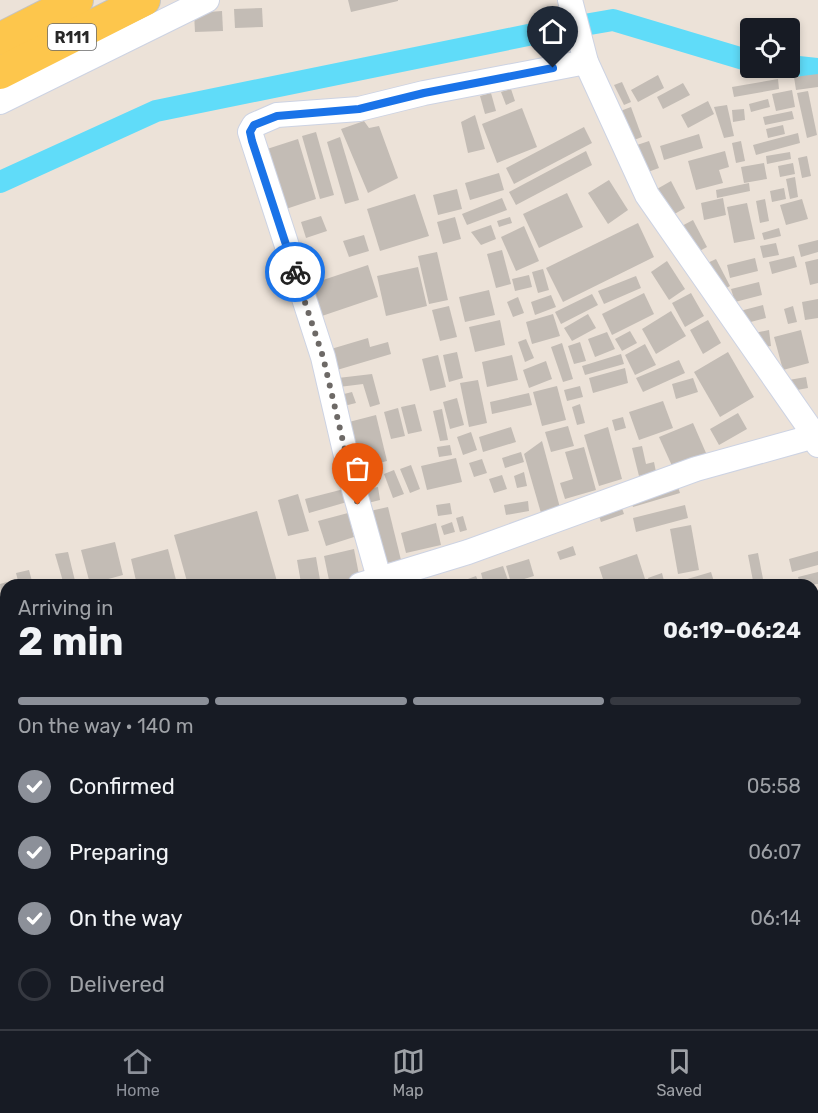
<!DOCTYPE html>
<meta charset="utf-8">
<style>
body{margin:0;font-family:Rubik,sans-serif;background:#242831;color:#f1f3f6;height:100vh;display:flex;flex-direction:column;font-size:22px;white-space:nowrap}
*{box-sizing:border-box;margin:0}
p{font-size:20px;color:#9ea1a6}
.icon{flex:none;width:33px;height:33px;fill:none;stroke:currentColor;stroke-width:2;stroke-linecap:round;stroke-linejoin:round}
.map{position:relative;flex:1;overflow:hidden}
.sheet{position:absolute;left:0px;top:579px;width:819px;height:450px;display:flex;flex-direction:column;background:#171b24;border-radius:18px 18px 0 0;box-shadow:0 3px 9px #0003}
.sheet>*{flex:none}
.controls{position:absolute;left:740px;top:18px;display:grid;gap:12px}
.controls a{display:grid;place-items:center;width:60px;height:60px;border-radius:6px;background:#171b24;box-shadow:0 3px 9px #0003;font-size:30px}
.pin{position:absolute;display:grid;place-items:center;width:51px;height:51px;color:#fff;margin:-62px -26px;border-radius:50% 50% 50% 0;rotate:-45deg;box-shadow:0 0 6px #0007}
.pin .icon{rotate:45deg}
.courier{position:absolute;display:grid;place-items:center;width:60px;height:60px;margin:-30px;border:4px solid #1a73e8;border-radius:50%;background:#fff;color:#222;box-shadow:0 2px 8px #0007}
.headline em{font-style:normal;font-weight:700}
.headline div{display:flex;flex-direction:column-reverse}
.headline{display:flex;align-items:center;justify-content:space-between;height:102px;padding:0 18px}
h1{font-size:39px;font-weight:700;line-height:45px}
.bar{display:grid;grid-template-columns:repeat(4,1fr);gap:9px 6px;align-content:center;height:72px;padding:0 18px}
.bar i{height:8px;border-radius:4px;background:#363941}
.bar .selected{background:#8c9099}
.bar p{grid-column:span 4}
ol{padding:0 18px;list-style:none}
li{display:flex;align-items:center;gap:18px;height:66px}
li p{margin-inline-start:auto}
li .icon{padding:6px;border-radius:50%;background:#8c9099;color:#fff;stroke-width:4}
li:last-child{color:#9ea1a6}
li i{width:33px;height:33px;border:3px solid #363941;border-radius:50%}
.tab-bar{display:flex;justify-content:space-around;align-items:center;height:84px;border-top:2px solid #363941;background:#171b24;font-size:16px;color:#9ea1a6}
.tab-bar a{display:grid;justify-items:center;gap:3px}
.tab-bar .selected{color:#8c9099}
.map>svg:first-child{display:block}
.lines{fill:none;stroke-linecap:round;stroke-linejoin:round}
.canal{stroke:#60dcf9;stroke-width:22}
.building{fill:#c3bcb5}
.minor-casing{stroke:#cdd3e3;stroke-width:26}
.major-casing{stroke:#c3c3c3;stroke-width:34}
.minor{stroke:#fff;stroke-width:24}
.major{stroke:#fdc64c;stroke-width:32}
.done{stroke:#6d6966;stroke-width:6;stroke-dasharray:0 10.8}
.route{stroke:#1a73e8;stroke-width:8}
.labels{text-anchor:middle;stroke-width:4.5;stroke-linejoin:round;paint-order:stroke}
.shield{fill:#fff;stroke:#686868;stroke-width:1.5}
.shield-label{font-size:16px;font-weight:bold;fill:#282828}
</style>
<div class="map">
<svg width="818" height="1029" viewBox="0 0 818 1029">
<rect width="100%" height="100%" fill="#ece2d8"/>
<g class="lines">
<!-- canal -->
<g class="canal">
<polyline points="789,66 818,69"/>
<polyline points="0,182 156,111 538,33 613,20 750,61"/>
</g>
</g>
<!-- building -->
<g class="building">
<polygon points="348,0 398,0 398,1 351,12"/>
<polygon points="262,8 263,27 235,28 234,9"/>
<polygon points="222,11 223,31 195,32 194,13"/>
<polygon points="818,74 818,87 796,90 794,77"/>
<polygon points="658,75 664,88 638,102 631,90"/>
<polygon points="778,79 779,89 734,97 732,87"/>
<polygon points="622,82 631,102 624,105 614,85"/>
<polygon points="683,83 690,95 663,109 657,97"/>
<polygon points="511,89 515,101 506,105 501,92"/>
<polygon points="792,90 795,107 776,111 772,94"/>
<polygon points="808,91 817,135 807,138 797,93"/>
<polygon points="491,93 496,111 485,114 480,96"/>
<polygon points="768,99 770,107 751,112 749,104"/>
<polygon points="708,101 714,114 688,128 681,115"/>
<polygon points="727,105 734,136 724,138 714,107"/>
<polygon points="631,107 642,137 626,143 615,113"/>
<polygon points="522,108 537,147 497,163 482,124"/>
<polygon points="744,109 745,120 733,122 732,110"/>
<polygon points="792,111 794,119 765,125 763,117"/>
<polygon points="475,115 485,149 468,153 461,122"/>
<polygon points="364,121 369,128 379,126 398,178 368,193 341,129"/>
<polygon points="783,125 785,134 768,138 766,129"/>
<polygon points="584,127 592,143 514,184 506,168"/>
<polygon points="316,132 334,195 320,199 302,136"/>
<polygon points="798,133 800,143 756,155 753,145"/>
<polygon points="699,134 703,148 664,160 660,146"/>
<polygon points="340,137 359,200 345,204 327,142"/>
<polygon points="298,139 316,199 286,209 267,149"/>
<polygon points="649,141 659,168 645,173 634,146"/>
<polygon points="741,141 745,161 736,163 732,143"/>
<polygon points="586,151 592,165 516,205 509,192"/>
<polygon points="725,151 729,167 719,170 723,183 696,190 688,161"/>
<polygon points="790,152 791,159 767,164 766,156"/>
<polygon points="807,156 811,176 802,178 798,158"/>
<polygon points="764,163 767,179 744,183 741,167"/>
<polygon points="793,163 795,174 780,177 778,166"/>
<polygon points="499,173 504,190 470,200 465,183"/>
<polygon points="795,177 798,197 790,199 786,179"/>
<polygon points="609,180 628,210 608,224 588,193"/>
<polygon points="671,181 685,208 671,216 657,189"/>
<polygon points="749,183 750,191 717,198 716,190"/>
<polygon points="784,188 786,199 772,202 770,191"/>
<polygon points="457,189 462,209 438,215 433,195"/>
<polygon points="567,193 583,227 539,248 523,214"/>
<polygon points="415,194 429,236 380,251 367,209"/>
<polygon points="502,198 507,210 467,225 462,214"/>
<polygon points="723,198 726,215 704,220 701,203"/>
<polygon points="765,199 769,221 760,223 756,201"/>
<polygon points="802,199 808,219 786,225 780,205"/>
<polygon points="747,203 755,239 734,243 727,207"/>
<polygon points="321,216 327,231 306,238 301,222"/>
<polygon points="455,217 461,239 443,244 437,222"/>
<polygon points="510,217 512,223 499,227 497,221"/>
<polygon points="693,220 707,247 692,255 678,228"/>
<polygon points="638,223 654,257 563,302 546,268"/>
<polygon points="491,225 496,239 481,245 471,232"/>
<polygon points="524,226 539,261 516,271 501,237"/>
<polygon points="779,228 781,236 764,240 762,233"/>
<polygon points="364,235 369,251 349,257 343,241"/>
<polygon points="818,240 818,252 801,257 798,245"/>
<polygon points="776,243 779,255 763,258 760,246"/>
<polygon points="502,250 511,284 496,288 487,254"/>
<polygon points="437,252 448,300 429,304 418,256"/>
<polygon points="794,256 797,267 772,274 769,262"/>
<polygon points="755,258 758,271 730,278 727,265"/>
<polygon points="716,259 730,286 716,294 701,266"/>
<polygon points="818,259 818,283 810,285 805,262"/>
<polygon points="667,261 685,289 669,300 651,272"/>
<polygon points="368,265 378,297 316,318 305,286"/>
<polygon points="418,267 427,306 386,316 377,276"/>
<polygon points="543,269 549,290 538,293 532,272"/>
<polygon points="529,275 532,287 515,291 512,279"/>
<polygon points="636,276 641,288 604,304 598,291"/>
<polygon points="759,282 762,295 735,302 731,289"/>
<polygon points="489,290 495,315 465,322 459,297"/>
<polygon points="644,293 654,314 612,335 602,314"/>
<polygon points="691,293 704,316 685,327 672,303"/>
<polygon points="592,294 598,305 561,324 555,312"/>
<polygon points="551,295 556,307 535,315 531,302"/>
<polygon points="518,297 524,313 513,317 507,302"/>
<polygon points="818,299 818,318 805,320 802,302"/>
<polygon points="763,305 766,318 739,325 736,312"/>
<polygon points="449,306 457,337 440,341 432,310"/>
<polygon points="793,306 797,322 788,324 784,309"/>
<polygon points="671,311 686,336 656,354 642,329"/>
<polygon points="553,314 560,336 532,344 526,322"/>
<polygon points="588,314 596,328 572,341 564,328"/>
<polygon points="500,320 505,345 475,352 469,327"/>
<polygon points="708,320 721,343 703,354 690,330"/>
<polygon points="769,330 771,346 748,350 745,335"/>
<polygon points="801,330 809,363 783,370 774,337"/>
<polygon points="630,331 637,343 622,351 615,339"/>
<polygon points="607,332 615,349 595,357 588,339"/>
<polygon points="368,338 370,347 388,342 391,354 337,370 331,349"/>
<polygon points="526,339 534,358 525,362 518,342"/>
<polygon points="580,342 586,361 574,364 568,346"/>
<polygon points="562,343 573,379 563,382 551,347"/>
<polygon points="645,344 656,365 635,375 625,355"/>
<polygon points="457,352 463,378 449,382 443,355"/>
<polygon points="728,352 754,397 720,417 694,372"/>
<polygon points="621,354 624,364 585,375 582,366"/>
<polygon points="438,355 446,387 430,391 422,359"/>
<polygon points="512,355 518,380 487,387 482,362"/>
<polygon points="679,360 685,373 643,392 636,378"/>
<polygon points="546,361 552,379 529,388 523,370"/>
<polygon points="625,368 628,383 593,393 589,378"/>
<polygon points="372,374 380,404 370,407 363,384 339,387 338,378"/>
<polygon points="806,377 808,388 786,392 783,381"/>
<polygon points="693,378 698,392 676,399 672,384"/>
<polygon points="478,380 487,423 469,427 460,383"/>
<polygon points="557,386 566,420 542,426 533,392"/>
<polygon points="580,386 583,397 567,401 564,390"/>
<polygon points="352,392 356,403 344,406 340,395"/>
<polygon points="529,393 532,405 492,414 490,402"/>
<polygon points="457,398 464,425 450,429 443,402"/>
<polygon points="663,401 673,428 639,440 629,412"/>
<polygon points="415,404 422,431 408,434 401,407"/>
<polygon points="580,404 585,423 577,425 572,407"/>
<polygon points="398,408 405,436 391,439 384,412"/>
<polygon points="442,409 448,440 440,441 433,411"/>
<polygon points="738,413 747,429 719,445 710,429"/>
<polygon points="376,415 387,461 360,468 349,422"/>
<polygon points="623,417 626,428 615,431 612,420"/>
<polygon points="693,423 706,453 673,468 659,437"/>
<polygon points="568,426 574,446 551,452 545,432"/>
<polygon points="511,427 516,442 483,452 479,437"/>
<polygon points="608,427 622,479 599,486 584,435"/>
<polygon points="471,432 477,450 463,455 457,437"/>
<polygon points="542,441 562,515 543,520 524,454"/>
<polygon points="450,445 452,455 439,457 437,447"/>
<polygon points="642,446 646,464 654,462 656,472 639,476 632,448"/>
<polygon points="584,447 596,490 565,499 560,483 573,479 565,452"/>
<polygon points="521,452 524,462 505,468 502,458"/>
<polygon points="456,458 462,482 427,490 421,466"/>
<polygon points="482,459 487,473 474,477 469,463"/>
<polygon points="411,465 420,489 410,493 400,469"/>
<polygon points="394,470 404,494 393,498 384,474"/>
<polygon points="524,472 527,486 517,488 514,476"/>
<polygon points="502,475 507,489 494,493 489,479"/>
<polygon points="676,481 680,493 633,507 629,495"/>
<polygon points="378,487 380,500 364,504 361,490"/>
<polygon points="344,489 347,502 309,513 305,499"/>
<polygon points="298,494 309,531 288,536 278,500"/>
<polygon points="618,497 624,514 601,522 595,504"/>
<polygon points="528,501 529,511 506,515 504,505"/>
<polygon points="450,503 452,514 438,516 436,505"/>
<polygon points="685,505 688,518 636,532 633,518"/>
<polygon points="388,507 401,560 383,564 370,511"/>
<polygon points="257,511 278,585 188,585 174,535"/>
<polygon points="348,513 354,537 326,546 318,521"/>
<polygon points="463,516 467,530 460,532 456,518"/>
<polygon points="452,522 455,532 444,535 441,526"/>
<polygon points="436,523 441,545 406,553 401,533"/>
<polygon points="691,525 699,570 678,574 670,529"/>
<polygon points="115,542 123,575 90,584 81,550"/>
<polygon points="573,546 576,555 560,560 557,552"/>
<polygon points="168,549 176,580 157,585 137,585 131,559"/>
<polygon points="354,549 361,585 330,585 324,556"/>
<polygon points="818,551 818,565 792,572 789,559"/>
<polygon points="68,552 76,585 64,585 55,554"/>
<polygon points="758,553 763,579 753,581 748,555"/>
<polygon points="637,554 646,582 637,585 605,585 599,567"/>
<polygon points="316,557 320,580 301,583 297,560"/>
<polygon points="529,559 534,576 511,583 506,566"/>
<polygon points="503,566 509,583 502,585 484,585 481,573"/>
<polygon points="29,570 33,585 19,585 16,573"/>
<polygon points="711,572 715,585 686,585 684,580"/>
<polygon points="818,572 818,584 800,585 798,577"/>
<polygon points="662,573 665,585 650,585 648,578"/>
<polygon points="476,576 480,585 461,585 460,582"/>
<polygon points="7,582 6,607 2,608 0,584"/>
<polygon points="815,633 818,639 818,657 813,659 813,634"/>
<polygon points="818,678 818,698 813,699 813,680"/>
<polygon points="6,699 6,737 5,737 0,720 0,701"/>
<polygon points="818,717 818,755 813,756 813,718"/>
<polygon points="0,754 6,772 6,787 0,789"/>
<polygon points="818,807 818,852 814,852 816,864 813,864 813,808"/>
<polygon points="6,827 6,880 5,880 0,862 0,828"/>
<polygon points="6,914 6,934 0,935 0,916"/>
<polygon points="813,944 818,944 818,1029 789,1029 789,1023 813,1023 813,985 817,984 813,964"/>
<polygon points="0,986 6,1008 6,1015 0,1016"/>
<polygon points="396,1023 483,1023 484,1025 468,1029 390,1029 389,1025"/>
<polygon points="583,1023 622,1023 622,1024 599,1029 584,1029"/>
<polygon points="678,1023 708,1023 709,1029 669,1029 669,1025"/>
<polygon points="714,1023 744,1023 742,1029 716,1029"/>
<polygon points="755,1023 781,1023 782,1029 756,1029"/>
</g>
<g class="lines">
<defs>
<g id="minor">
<polyline points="570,0 586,62 647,195 815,436 818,445"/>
<polyline points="0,102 207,0"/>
<polyline points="360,585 468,552 696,469 815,436"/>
<polyline points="381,585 353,486 323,357 250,132 254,125 277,115 359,109 424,93 586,62"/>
<polyline points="813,666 818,664"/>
<polyline points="0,908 6,906"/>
<polyline points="813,928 818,926"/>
<polyline points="498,1023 500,1029"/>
</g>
<g id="major">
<polyline points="0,39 77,0"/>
<polyline points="0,73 144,0"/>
</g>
</defs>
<!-- minor casing -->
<use href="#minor" class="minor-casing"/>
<!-- major casing -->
<use href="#major" class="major-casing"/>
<!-- minor -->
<use href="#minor" class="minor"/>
<!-- major -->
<use href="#major" class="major"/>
</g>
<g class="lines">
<!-- done -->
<polyline class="done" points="295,272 323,357 358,505"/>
<!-- route -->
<polyline class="route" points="295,272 252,141 250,132 254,125 277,116 359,109 424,93 553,68"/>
</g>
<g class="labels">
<!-- shield labels -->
<rect class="shield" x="48" y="24" width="48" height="26" rx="4.5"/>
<g class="shield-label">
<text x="72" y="43">R111</text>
</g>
</g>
</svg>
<div class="controls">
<a><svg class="icon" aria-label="locate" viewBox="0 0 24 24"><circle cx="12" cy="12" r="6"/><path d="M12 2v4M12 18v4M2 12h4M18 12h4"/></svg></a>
</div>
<div class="pin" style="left:358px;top:505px;background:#ea580c"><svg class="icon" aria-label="bag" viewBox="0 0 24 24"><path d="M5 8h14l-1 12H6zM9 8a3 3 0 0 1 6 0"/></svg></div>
<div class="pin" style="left:553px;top:68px;background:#1f2937"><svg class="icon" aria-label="home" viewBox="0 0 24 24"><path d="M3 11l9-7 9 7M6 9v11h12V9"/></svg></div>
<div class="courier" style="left:295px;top:272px"><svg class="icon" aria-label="bike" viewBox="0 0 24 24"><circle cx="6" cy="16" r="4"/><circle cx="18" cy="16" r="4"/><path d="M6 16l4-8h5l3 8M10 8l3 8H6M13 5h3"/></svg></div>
<section class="sheet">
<div class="headline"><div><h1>2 min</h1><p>Arriving in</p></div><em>06:19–06:24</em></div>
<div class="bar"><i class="selected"></i><i class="selected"></i><i class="selected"></i><i></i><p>On the way · 140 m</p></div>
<ol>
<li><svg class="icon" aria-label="check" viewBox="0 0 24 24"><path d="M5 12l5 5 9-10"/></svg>Confirmed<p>05:58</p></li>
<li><svg class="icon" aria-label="check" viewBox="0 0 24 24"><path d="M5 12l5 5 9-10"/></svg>Preparing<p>06:07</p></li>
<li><svg class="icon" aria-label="check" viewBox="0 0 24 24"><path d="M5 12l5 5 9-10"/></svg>On the way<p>06:14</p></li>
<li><i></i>Delivered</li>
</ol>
</section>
</div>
<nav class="tab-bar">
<a class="selected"><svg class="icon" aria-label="home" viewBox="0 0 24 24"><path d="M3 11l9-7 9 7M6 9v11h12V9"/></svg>Home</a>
<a><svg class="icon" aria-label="map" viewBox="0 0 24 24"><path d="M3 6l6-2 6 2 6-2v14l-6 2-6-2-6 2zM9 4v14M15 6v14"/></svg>Map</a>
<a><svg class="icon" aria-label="saved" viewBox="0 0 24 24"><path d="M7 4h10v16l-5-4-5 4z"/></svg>Saved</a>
</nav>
